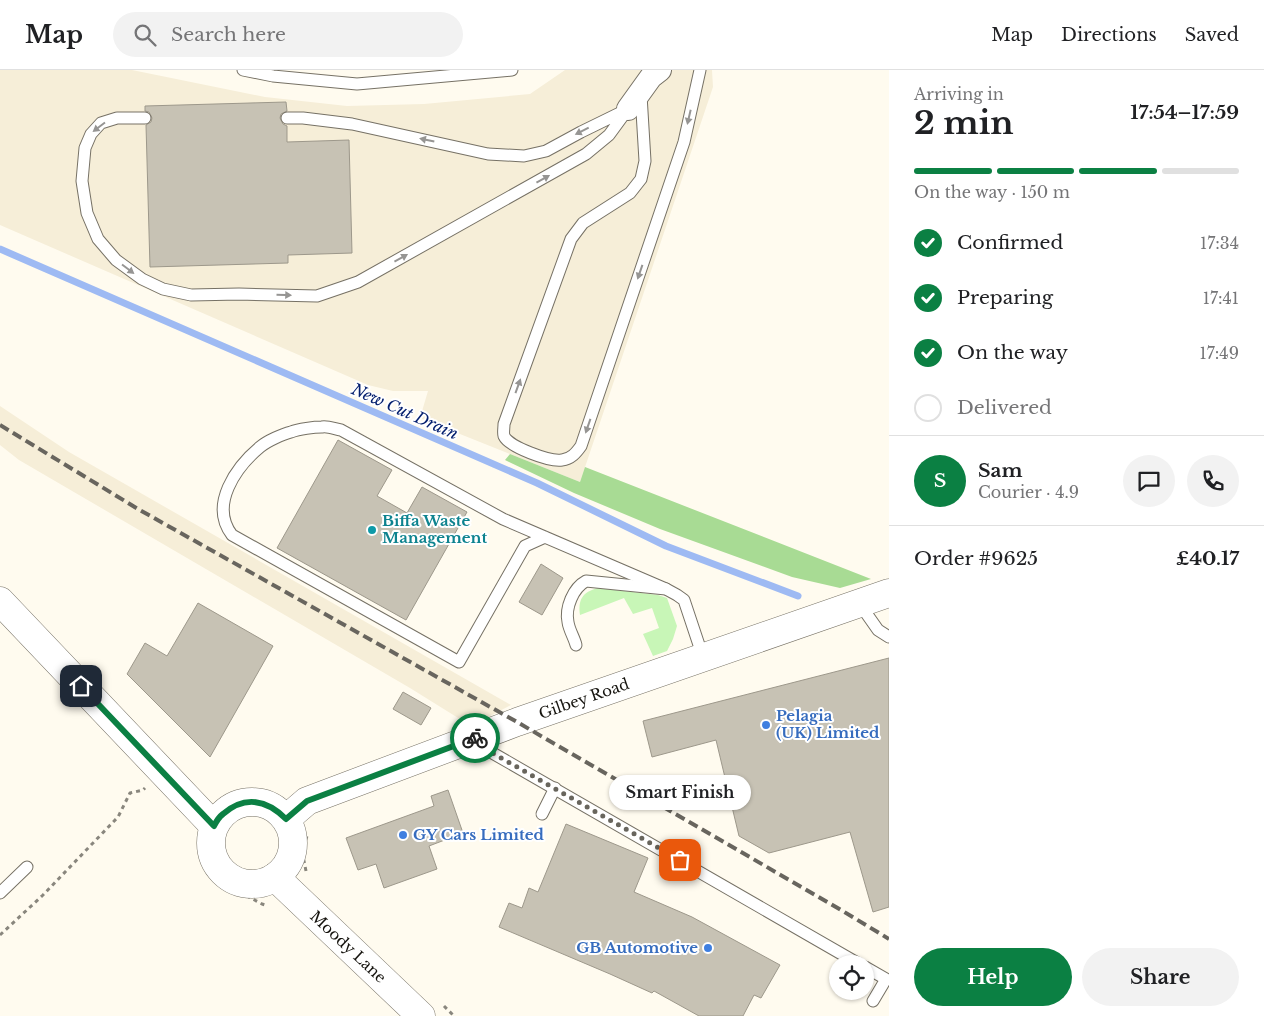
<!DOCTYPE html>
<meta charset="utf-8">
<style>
body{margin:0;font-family:"Libre Baskerville",serif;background:#f2f2f2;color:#202124;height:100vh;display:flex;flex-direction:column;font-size:19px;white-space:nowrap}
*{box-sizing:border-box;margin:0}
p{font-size:16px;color:#757577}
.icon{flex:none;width:28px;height:28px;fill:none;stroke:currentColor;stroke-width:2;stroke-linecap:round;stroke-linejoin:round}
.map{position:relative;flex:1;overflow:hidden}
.sheet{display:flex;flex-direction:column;background:#fff;width:375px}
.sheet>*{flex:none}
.controls{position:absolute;left:829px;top:885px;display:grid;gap:10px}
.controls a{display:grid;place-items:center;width:45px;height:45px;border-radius:50%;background:#fff;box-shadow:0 1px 4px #0004;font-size:25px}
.pin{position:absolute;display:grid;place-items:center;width:42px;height:42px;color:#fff;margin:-21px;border-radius:10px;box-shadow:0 2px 8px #0006}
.courier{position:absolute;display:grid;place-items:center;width:50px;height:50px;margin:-25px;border:4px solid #0b8043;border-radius:50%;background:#fff;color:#222;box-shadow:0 1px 6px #0007}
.bubble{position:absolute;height:35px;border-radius:18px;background:#fff;box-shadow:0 1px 4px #0004;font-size:16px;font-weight:800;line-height:35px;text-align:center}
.summary em{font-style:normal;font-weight:800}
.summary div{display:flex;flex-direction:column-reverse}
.summary{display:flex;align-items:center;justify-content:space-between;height:85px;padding:0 25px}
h1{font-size:32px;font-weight:800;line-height:38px}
.bar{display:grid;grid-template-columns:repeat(4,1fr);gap:8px 5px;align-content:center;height:60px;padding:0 25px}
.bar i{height:6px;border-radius:4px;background:#e0e0e0}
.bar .current{background:#0b8043}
.bar p{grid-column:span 4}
.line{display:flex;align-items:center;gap:12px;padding:0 25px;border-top:1px solid #e0e0e0}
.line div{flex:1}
.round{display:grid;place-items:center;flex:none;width:52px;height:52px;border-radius:26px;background:#f2f2f2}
ol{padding:0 25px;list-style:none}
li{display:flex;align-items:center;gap:15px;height:55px}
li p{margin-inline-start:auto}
li .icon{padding:5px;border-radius:50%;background:#0b8043;color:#fff;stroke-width:4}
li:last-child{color:#757577}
li i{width:28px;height:28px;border:2px solid #e0e0e0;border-radius:50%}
.cta{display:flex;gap:10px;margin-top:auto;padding:10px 25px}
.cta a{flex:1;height:58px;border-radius:30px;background:#0b8043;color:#fff;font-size:20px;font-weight:800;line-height:58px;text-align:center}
.cta a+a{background:#f2f2f2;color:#202124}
header{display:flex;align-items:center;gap:30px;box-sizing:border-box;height:70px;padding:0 25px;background:#fff;border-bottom:1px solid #e0e0e0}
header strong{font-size:24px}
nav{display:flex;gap:28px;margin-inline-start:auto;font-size:18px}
.search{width:350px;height:45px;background:#f2f2f2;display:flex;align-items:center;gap:12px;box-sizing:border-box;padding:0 18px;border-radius:28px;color:#757577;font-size:19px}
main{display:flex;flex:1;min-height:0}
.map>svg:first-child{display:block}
.built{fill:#f6eed8}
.green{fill:#c8f6b7}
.forest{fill:#a8db94}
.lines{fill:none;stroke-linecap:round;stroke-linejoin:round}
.stream{stroke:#9ebaf3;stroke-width:7}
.building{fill:#c7c2b4;stroke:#9d988b}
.lane-casing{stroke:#767165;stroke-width:13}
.street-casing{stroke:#767165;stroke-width:24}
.secondary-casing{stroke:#767165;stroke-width:29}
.path{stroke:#89867d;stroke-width:3;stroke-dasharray:4 4;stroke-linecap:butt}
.lane{stroke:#fff;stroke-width:11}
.street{stroke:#fff;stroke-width:22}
.secondary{stroke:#fff;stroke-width:28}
.rail{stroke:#68655e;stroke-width:4;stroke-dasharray:10 5;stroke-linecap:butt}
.oneway{fill:#969593}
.done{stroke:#68655d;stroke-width:5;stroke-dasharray:0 9}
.route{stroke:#0b8043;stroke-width:6}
.culture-dot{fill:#0f9aa8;stroke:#fff;stroke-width:2}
.shop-dot{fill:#3f7fe0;stroke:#fff;stroke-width:2}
.labels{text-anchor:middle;stroke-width:4;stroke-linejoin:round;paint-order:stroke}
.culture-label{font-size:15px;font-weight:bold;fill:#0d838f;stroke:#fff;text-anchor:start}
.street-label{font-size:15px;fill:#16140f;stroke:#fff}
.shop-label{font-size:15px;font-weight:bold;fill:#366cbe;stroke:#fff;text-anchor:start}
.water-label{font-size:16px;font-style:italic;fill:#05206f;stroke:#fff}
</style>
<header>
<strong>Map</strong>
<div class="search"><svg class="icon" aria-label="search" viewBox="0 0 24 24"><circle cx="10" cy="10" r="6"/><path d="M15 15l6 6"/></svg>Search here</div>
<nav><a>Map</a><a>Directions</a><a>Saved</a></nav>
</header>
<main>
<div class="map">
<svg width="889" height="946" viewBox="0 0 889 946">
<rect width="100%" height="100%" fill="#fffbef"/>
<!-- built -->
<g class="built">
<polygon points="0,0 132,0 265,27 347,36 424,34 530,24 565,0 712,0 713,17 580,412 420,348 428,321 393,321 368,315 0,155"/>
<polygon points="0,336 69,382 511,635 471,656 410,618 19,390 0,375"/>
</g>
<!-- green -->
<path class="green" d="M598,518L658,525L667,528L677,556L673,569L667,581L653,586L643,564L659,558L652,538L633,544L624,528L580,545C578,530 582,522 598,518Z"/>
<!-- forest -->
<polygon class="forest" points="510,384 580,412 585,397 871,509 840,518 792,507 660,459 574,423 505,390"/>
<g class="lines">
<!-- stream -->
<polyline class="stream" points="0,179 537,413 666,476 798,526"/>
</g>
<!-- building -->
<g class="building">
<polygon points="286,32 287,41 281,44 280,48 283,54 287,56 287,72 349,70 352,183 288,185 288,193 150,197 146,55 151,52 152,48 149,42 145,41 145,36"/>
<polygon points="338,370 392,400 377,426 407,443 422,417 467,442 406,550 277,478"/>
<polygon points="541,494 563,508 542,545 519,532"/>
<polygon points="198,533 273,576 210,687 127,604 145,573 167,586"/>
<polygon points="889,588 889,837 873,842 850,762 769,783 739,766 716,670 652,687 643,651"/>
<polygon points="403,622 431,638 421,655 393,639"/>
<polygon points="448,720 463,763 429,776 437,799 384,818 376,794 358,800 346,768 434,736 431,726"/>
<polygon points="566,754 648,788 634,822 692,847 780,895 761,928 754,925 743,946 699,946 654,921 652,923 610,904 499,857 509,833 522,838 529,818 538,822"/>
</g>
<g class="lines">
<defs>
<g id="lane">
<polyline points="243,0 273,6 357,14 512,0"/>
<path d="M641,25L645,91L641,109L630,123L583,153L571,169L504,354C504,358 503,363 504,366C509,377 550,392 562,390C571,389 576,383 581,376L684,72L700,0"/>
<polyline points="145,48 117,48 101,53 91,64 85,78 82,111 87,143 98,169 116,190 142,209 163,219 191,225 239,224 317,226 358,212 586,84 609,65 628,39 581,62 546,81 524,86 488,84 352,54 303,48 287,48"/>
<path d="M545,467L525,476L459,592L232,465C209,435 236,397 260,377C267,371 283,364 291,362C299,359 314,357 322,357C328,356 335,359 341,360L503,449L666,519"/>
<polyline points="859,533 878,560 889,567"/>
<path d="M576,575C574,567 569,560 568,552C565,538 573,518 586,511L666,519L677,525L684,530L703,587"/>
<polyline points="478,667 482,677 859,894"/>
<polyline points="542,744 555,718"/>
<polyline points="0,823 27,797"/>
<polyline points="865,897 886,909 873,931"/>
</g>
<polyline id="street" points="628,39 651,7 660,0"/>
<g id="secondary">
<polyline points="0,531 214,756"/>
<circle cx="252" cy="773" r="41"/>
<polyline points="286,749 307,731 517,652 889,523"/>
<polyline points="275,807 421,946"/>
</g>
</defs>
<!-- lane casing -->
<use href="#lane" class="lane-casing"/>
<!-- street casing -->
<use href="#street" class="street-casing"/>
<!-- secondary casing -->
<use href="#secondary" class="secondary-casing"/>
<!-- path -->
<g class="path">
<polyline points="201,776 201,786 219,811 262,834 268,836"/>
<polyline points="306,801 302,781 308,763"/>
<polyline points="0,865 43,825 118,747 130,723 143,720 145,718"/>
<polyline points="444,936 454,946"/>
</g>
<!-- lane -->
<use href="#lane" class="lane"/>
<!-- street -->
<use href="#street" class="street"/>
<!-- secondary -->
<use href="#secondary" class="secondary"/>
<!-- rail -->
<polyline class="rail" points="0,355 138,439 517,652 841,840 889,869"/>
</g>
<!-- one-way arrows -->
<defs><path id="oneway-solid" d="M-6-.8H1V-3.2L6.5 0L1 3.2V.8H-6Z" transform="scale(1.25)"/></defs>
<g class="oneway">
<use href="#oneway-solid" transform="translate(689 47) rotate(103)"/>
<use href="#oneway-solid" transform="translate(99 57) rotate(143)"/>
<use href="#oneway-solid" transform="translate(582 61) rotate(153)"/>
<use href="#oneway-solid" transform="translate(427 70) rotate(-168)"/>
<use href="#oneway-solid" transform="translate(543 109) rotate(-29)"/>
<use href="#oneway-solid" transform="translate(401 188) rotate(-29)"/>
<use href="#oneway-solid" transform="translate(128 199) rotate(37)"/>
<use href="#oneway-solid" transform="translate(640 202) rotate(109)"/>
<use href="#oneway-solid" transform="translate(284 225) rotate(2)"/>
<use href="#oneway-solid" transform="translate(518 316) rotate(-70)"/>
<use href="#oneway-solid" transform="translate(588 356) rotate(109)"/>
</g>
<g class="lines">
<!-- done -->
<polyline class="done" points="475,668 478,667 482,677 680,790"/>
<!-- route -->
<path class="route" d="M81,616L214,756C216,752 219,747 223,744C245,725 267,730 286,749L307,731L475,668"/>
</g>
<!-- markers -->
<circle class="culture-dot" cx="372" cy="460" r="5"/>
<g class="shop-dot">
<circle cx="766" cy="655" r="5"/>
<circle cx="403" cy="765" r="5"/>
<circle cx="708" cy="878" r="5"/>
</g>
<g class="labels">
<!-- culture labels -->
<g class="culture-label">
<text x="382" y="456">Biffa Waste<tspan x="382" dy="17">Management</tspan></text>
</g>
<!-- street labels -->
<g class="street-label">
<text transform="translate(584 629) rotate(-19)" y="5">Gilbey Road</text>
<text transform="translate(348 877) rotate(43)" y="5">Moody Lane</text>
</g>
<!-- shop labels -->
<g class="shop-label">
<text x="776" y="651">Pelagia<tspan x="776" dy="17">(UK) Limited</tspan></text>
<text x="413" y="770">GY Cars Limited</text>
<text x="698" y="883" text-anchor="end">GB Automotive</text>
</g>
<!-- water labels -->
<g class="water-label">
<text transform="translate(405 341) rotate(24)" y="6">New Cut Drain</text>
</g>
</g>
</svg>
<div class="controls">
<a><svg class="icon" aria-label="locate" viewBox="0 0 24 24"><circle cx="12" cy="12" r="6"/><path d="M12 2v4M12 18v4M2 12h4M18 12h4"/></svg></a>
</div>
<div class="pin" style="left:680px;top:790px;background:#ea580c"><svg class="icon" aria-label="bag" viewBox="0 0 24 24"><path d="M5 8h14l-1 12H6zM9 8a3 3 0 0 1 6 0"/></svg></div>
<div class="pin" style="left:81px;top:616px;background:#1f2937"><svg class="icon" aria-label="home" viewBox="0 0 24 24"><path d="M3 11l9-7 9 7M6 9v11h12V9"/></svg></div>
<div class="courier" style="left:475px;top:668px"><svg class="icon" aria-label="bike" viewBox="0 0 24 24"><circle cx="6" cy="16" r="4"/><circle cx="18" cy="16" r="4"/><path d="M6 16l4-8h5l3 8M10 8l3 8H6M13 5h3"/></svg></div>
<div class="bubble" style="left:609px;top:705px;width:142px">Smart Finish</div>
</div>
<section class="sheet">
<div class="summary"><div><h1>2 min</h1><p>Arriving in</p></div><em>17:54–17:59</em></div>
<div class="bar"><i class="current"></i><i class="current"></i><i class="current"></i><i></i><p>On the way · 150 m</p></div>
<ol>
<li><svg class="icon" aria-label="check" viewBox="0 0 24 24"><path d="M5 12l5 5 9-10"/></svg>Confirmed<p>17:34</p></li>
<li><svg class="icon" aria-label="check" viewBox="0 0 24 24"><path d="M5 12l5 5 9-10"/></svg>Preparing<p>17:41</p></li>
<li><svg class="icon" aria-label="check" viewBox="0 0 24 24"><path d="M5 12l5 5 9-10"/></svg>On the way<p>17:49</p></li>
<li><i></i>Delivered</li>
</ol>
<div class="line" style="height:90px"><b class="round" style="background:#0b8043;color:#fff">S</b><div><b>Sam</b><p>Courier · 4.9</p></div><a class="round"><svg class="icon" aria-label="chat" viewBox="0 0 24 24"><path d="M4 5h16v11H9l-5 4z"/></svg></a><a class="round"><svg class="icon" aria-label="phone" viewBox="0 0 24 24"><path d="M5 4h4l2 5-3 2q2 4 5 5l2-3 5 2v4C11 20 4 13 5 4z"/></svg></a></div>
<div class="line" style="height:65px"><div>Order #9625</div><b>£40.17</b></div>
<div class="cta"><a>Help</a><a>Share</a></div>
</section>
</main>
